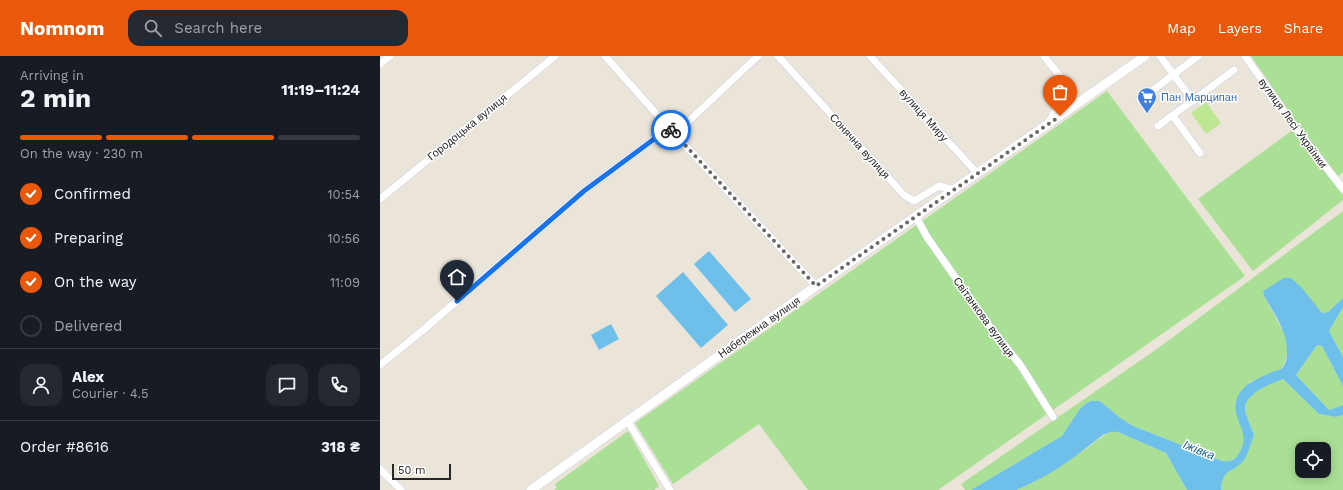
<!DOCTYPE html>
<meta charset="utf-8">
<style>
body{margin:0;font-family:"Work Sans",sans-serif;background:#242831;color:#f1f3f6;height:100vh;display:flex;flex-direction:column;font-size:15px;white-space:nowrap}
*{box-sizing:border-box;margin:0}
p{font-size:13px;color:#9ea1a6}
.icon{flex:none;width:22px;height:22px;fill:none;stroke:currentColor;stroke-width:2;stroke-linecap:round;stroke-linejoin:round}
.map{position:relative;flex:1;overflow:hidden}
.drawer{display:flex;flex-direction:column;background:#171b24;width:380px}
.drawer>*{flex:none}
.buttons{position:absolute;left:915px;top:386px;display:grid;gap:8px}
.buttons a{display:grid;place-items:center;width:36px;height:36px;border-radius:8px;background:#171b24;box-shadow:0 2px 10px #0003;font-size:20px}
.scale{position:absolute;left:12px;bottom:10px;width:59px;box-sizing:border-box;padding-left:4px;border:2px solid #272727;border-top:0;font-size:11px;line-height:14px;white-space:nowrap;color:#272727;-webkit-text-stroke:3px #fff;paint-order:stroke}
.pin{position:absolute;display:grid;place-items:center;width:34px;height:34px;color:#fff;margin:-41px -17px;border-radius:50% 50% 50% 0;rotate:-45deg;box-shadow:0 0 4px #0007}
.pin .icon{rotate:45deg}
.courier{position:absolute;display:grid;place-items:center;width:40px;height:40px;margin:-20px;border:3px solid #1a73e8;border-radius:50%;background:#fff;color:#222;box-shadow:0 1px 5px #0007}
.overview em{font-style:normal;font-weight:700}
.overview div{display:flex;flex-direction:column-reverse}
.overview{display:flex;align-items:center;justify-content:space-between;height:68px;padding:0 20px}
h1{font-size:26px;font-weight:700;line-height:30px}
.bar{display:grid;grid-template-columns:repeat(4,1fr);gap:6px 4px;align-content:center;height:48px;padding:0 20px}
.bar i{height:5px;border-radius:3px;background:#363941}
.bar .current{background:#ea580c}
.bar p{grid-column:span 4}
.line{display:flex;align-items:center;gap:10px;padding:0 20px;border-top:1px solid #363941}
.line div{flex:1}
.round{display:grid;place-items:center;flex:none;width:42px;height:42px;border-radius:12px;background:#242831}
ol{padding:0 20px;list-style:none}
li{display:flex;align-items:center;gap:12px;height:44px}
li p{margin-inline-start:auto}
li .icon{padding:4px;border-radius:50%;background:#ea580c;color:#fff;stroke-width:4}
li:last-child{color:#9ea1a6}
li i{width:22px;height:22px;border:2px solid #363941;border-radius:50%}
header{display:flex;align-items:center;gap:24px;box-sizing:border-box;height:56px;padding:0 20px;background:#ea580c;color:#fff}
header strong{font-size:19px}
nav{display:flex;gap:22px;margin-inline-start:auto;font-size:14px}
.search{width:280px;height:36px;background:#242831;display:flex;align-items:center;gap:10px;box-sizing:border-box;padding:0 14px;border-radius:12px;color:#9ea1a6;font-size:15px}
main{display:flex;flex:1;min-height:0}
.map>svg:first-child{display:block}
.green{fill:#aadf96;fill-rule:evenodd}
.pitch{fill:#bde792}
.water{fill:#6ec0ea}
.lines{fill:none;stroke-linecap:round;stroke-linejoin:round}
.minor-casing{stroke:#ced0e0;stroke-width:8}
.tertiary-casing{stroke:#ced0e0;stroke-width:10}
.minor{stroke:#fff;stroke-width:7}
.tertiary{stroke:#fff;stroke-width:9}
.done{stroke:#6b6965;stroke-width:4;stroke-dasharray:0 7.2}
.route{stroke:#1a73e8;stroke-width:5}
.labels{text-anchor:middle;stroke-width:3;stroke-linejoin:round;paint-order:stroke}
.shop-label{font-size:11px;fill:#366cbe;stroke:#fff;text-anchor:start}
.street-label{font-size:11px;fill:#272727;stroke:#fff}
.water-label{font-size:12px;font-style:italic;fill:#115c91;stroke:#fff}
</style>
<header>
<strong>Nomnom</strong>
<div class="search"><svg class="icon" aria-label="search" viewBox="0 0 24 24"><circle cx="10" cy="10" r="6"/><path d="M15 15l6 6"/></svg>Search here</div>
<nav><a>Map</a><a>Layers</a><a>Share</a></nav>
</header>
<main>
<section class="drawer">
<div class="overview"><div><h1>2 min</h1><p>Arriving in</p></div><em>11:19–11:24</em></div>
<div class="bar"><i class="current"></i><i class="current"></i><i class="current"></i><i></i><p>On the way · 230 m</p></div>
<ol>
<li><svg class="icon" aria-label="check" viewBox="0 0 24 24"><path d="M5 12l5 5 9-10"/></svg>Confirmed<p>10:54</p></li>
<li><svg class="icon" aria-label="check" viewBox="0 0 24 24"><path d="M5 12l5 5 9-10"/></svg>Preparing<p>10:56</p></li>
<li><svg class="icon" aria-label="check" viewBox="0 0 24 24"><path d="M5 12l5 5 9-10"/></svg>On the way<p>11:09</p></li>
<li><i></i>Delivered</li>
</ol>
<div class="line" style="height:72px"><a class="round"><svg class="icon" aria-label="person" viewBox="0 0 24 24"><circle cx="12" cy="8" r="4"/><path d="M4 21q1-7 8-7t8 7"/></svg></a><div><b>Alex</b><p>Courier · 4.5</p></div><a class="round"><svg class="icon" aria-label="chat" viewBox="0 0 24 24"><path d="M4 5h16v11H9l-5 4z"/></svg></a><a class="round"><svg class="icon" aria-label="phone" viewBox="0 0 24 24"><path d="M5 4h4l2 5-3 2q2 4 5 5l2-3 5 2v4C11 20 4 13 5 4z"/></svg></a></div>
<div class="line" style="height:52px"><div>Order #8616</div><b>318 ₴</b></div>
</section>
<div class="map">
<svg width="963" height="434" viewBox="0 0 963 434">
<rect width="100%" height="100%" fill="#eae4d9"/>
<!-- green -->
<g class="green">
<polygon points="871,0 963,0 963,116 958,120 920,71"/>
<polygon points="727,35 865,220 558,434 428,434 379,368 293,428 255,367"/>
<polygon points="913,74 963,139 963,144 873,215 818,143"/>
<polygon points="963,155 963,242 948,256 942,257 937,252 883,235 884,240 904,277 908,293 904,308 901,313 870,326 856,353 864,380 863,391 857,401 849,406 842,405 753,370 739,361 720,345 711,345 705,348 699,354 682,380 591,434 585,434 581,428 777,293"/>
<polygon points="963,251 963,301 949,275"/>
<polygon points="937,289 942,290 963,330 963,349 949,354 916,319"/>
<path d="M903,323L939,358L956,361L963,359V434H841C843,411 851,419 862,405C868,399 871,387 874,379C872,373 865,358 865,352C865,337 891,328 903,323ZM922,393H944V415H922Z"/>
<polygon points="248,375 279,430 274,434 174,434 177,432 175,428"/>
<path d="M732,375L738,376L786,397L807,434H636C660,425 682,409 704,394C713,388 721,380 732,375Z"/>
</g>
<!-- pitch -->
<polygon class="pitch" points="826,46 841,67 826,78 811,57"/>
<!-- water -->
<g class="water">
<polygon points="329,195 371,243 355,256 314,208"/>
<polygon points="303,216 348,269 321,292 276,240"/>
<path d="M904,222H911L921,231L942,257L948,256L963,242V251L949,275L963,301V330L942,290L937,289L916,319L949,354L963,349V359L956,361L939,358L903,323C891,328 866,337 865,352C865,358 872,373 874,379C871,387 868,399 863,405C851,419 843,411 841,434H807L786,397L738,376C732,375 729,376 723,379C717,383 712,388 706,392C685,409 661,424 636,434H591L682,380L699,354L705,348L711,345H720L739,361L753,370L842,405C849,406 854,405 858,399C873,376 852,366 856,346C860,328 878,323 892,316C895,315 899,314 901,313C910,305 907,287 904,278C900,265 891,252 884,240L883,235Z"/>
<polygon points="231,268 239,283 219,294 211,279"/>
</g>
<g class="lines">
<defs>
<g id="minor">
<polyline points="225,0 289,72 436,230"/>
<polyline points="398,0 524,139 534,145 559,130 574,134"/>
<polyline points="490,0 597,117"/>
<polyline points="664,0 680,20 685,35 668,68"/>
<polyline points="780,0 813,45"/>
<polyline points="865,0 917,74 963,133"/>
<polyline points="0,8 10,0"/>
<polyline points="760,44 818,0"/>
<polyline points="793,60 820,97"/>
<polyline points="778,70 854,14"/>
<polyline points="295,78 378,0"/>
<polyline points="0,143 175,0"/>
<polyline points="536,161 547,181 610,271 641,310 673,361"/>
<polyline points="0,309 42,275 204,135 289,72"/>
<polyline points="247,364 290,434"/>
<polyline points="0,413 21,434"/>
</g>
<polyline id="tertiary" points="151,434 436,230 765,0"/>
</defs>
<!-- minor casing -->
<use href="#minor" class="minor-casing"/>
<!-- tertiary casing -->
<use href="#tertiary" class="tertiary-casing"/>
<!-- minor -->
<use href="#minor" class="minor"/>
<!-- tertiary -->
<use href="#tertiary" class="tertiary"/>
</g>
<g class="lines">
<!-- done -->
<polyline class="done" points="291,74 436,230 680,60"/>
<!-- route -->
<polyline class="route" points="77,245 204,135 289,72 291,74"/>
</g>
<!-- icons -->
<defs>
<symbol id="supermarket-pin" viewBox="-11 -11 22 30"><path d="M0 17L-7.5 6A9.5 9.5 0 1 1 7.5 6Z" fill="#3f7fe0" stroke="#fff"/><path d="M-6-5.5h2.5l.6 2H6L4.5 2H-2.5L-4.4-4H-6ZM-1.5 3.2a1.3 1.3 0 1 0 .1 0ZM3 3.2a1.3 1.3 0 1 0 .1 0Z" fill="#fff"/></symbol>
</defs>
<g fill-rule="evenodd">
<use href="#supermarket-pin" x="756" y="30" width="22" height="30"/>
</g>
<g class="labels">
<!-- shop labels -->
<g class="shop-label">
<text x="781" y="45">Пан Марципан</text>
</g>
<!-- street labels -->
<g class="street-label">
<text transform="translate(544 59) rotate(48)" y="4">вулиця Миру</text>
<text transform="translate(913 67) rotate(54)" y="4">вулиця Лесі Українки</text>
<text transform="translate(87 71) rotate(-39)" y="4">Городоцька вулиця</text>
<text transform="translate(480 90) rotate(48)" y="4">Сонячна вулиця</text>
<text transform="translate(604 261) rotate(54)" y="4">Світанкова вулиця</text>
<text transform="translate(379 271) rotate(-35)" y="4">Набережна вулиця</text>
</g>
<!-- water labels -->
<g class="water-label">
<text transform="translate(819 394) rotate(22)" y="4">Іжівка</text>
</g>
</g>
</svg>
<div class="buttons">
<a><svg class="icon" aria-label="locate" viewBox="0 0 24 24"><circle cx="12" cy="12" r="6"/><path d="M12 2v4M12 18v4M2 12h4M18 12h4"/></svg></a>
</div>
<div class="scale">50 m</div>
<div class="pin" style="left:680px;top:60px;background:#ea580c"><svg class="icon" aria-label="bag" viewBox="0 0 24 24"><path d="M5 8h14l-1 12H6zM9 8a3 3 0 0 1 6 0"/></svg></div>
<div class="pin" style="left:77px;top:245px;background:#1f2937"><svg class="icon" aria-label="home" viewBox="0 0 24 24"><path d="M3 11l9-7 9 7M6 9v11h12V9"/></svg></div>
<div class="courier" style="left:291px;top:74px"><svg class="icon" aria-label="bike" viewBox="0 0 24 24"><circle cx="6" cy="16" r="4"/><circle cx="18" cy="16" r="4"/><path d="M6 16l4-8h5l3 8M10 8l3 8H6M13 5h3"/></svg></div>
</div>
</main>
